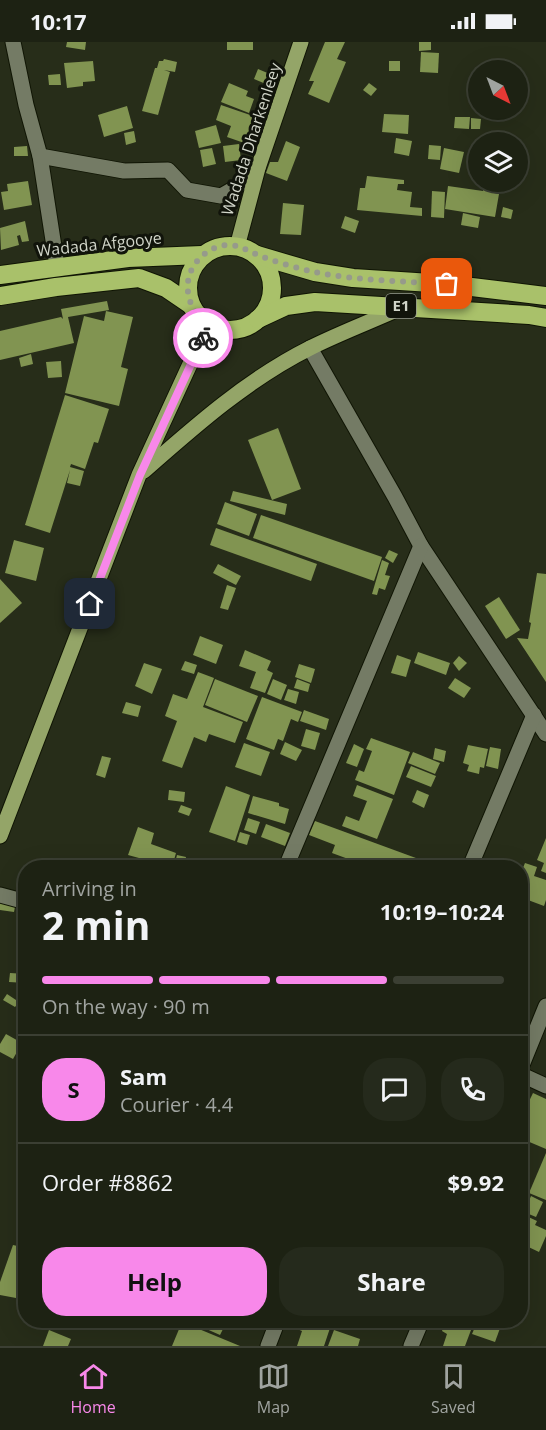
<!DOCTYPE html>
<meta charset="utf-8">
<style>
body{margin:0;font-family:"Open Sans",sans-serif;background:#252a1c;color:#f1f3f6;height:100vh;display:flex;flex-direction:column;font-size:22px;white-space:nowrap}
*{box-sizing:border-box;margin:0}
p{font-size:20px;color:#a0a4a0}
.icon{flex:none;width:33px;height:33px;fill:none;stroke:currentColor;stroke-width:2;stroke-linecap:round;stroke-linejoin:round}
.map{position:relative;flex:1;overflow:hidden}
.details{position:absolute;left:18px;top:818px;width:510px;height:468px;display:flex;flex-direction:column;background:#1d2213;border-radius:24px;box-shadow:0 6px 24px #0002,0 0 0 2px #3b3f33}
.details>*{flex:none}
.needle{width:39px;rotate:138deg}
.buttons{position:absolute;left:468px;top:18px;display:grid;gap:12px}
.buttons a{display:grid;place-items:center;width:60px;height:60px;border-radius:50%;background:#1d2213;box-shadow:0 6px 24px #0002,0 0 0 2px #3b3f33;font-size:30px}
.pin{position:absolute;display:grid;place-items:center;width:51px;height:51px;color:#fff;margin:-26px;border-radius:12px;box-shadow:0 3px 9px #0006}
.courier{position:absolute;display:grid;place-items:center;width:60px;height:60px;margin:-30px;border:4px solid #f888ea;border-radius:50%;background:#fff;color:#222;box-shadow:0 2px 8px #0007}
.headline em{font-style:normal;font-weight:700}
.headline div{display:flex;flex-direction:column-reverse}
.headline{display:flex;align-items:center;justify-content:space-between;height:102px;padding:0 24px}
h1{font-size:39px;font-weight:700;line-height:45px}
.bar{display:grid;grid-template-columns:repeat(4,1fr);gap:9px 6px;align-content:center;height:72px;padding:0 24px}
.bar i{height:8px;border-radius:4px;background:#3b3f33}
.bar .selected{background:#f888ea}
.bar p{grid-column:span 4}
.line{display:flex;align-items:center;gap:15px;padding:0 24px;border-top:2px solid #3b3f33}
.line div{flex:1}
.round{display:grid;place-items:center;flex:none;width:63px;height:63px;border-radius:24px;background:#252a1c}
.primary-button{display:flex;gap:12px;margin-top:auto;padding:12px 24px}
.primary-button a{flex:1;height:69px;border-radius:24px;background:#f888ea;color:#111;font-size:24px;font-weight:700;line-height:69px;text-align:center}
.primary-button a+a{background:#252a1c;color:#f1f3f6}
.status{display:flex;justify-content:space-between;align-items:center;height:42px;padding:0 30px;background:#1d2213;direction:ltr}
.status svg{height:16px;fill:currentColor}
.menu{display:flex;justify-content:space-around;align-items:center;height:84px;border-top:2px solid #3b3f33;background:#1d2213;font-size:16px;color:#a0a4a0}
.menu a{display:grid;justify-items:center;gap:3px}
.menu .selected{color:#f888ea}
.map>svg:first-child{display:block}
.building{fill:#819451}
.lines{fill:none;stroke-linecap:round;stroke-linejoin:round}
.minor-casing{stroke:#101504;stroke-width:17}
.major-casing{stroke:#101504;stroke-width:17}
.highway-casing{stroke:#101504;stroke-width:20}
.minor{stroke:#747b65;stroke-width:15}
.major{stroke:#94a568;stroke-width:15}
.highway{stroke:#a9c16a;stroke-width:18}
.done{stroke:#969a8b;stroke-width:6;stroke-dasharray:0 10.8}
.route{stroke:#f888ea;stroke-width:8}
.labels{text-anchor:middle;stroke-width:6;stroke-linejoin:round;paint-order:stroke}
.shield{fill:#11140b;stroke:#979b90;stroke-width:1.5}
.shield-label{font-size:15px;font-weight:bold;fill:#d1d5c9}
.street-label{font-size:16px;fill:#d1d5c9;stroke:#11140b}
</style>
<div class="status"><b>10:17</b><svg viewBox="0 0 49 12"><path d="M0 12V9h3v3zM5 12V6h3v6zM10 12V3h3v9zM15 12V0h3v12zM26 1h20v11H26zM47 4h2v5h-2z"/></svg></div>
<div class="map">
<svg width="546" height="1304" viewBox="0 0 546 1304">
<rect width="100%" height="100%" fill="#272d19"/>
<!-- building -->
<g class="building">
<polygon points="67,0 86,0 85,8 66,5"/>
<rect x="227" y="0" width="26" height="8"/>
<polygon points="325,0 345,0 337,17 346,20 329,61 308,52 314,39 309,39"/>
<polygon points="419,0 431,0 431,8 419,9"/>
<polygon points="421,10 439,11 438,31 420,30"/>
<polygon points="164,17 177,20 175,30 164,28 170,30 158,73 142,69 155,26 157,26 159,19 163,19"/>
<polygon points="93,19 95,39 83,40 83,44 67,46 64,21"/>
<rect x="389" y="19" width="11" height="10"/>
<polygon points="258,27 277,35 273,45 254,37"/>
<polygon points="60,32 61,43 49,43 48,33"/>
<polygon points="229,41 248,49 246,54 254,57 249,71 221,60"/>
<polygon points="369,41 377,47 371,54 363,48"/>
<polygon points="221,63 259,76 250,103 227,95 231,84 216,78"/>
<polygon points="127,64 133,86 104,95 98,73"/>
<polygon points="384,72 409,73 408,92 382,90"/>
<polygon points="455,75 470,75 469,87 454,86"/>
<polygon points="471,76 481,77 480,87 471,87"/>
<polygon points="216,83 221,101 199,106 195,89"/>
<polygon points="134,89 136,100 126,103 124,91"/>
<polygon points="396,96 412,99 409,114 394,111"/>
<polygon points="286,99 300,105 287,139 266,131 270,120 278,120"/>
<polygon points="239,102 241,118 225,120 223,104"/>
<polygon points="429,103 441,104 440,118 428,117"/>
<polygon points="27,104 28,114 14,114 14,105"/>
<polygon points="212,106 216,122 203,125 200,108"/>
<polygon points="444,106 464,110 459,131 440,127"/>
<polygon points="367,134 404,138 404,142 398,142 397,148 412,150 410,165 422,166 422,174 357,168 360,146 365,146"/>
<polygon points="28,139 32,163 4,168 1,150 8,149 7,142"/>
<polygon points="485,140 495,141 494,151 499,152 495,175 445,167 448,144 483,149"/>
<polygon points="432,149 445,150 444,176 431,175"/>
<polygon points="283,161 304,163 301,193 280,192"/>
<polygon points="503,165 513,168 511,177 501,175"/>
<polygon points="463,171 480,175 478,186 461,183"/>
<polygon points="345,174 359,179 355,191 341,186"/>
<polygon points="25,179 29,199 22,200 20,193 17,194 19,203 1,208 0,186"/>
<polygon points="107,259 109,268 68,275 74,301 0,318 0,289 61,275 63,277 61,267"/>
<polygon points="106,269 133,275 121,325 128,327 119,364 65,351 84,274 104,279"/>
<polygon points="31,312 33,322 21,325 19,316"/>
<polygon points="61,319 62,335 48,336 46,320"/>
<polygon points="65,353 109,367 98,401 94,400 85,427 71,422 70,425 84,429 80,444 67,441 70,428 50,491 25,483"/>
<polygon points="278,386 301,447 272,458 248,398"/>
<polygon points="233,449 287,462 285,473 230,459"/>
<polygon points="225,460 257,472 249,494 217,482"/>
<polygon points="261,473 382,515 374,539 253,496"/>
<polygon points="216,486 317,522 311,539 210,503"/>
<polygon points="14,498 44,506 36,539 5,531"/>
<polygon points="389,508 398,512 393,521 385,516"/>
<polygon points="382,518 389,521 385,533 390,534 385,548 379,546 377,553 372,552"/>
<polygon points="218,522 241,534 236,543 213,531"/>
<polygon points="537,531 546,532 546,640 517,596 528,597 531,581 529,580"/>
<polygon points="0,537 22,561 0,581"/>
<polygon points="227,543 236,546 228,568 220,566"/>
<polygon points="499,555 520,588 506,597 485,564"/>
<polygon points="200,594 223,603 216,622 193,613"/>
<polygon points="245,608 271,619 267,628 273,631 265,651 250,646 256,630 239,624"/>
<polygon points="418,610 450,621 446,633 414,621"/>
<polygon points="397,613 411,618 406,635 391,631"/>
<polygon points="459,614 467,621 459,629 453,621"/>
<polygon points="185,619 197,623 194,632 181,628"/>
<polygon points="144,621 162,627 152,652 135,644"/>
<polygon points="299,622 315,627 311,641 295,635"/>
<polygon points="198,630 214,636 203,665 243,680 235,701 209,692 206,700 194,695 182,726 162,719 177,679 165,674 173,652 187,657"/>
<polygon points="455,636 471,646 464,656 448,646"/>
<polygon points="215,637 258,654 247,680 205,663"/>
<polygon points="273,637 287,643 281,658 267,652"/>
<polygon points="297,637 310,642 308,650 294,646"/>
<polygon points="288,647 299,650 296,662 284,658"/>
<polygon points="262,655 302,670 298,680 291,677 283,699 278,697 274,708 246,697"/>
<polygon points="126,660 141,664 138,675 122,671"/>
<polygon points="304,668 329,677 326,688 300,679"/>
<polygon points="306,687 320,691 315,708 301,704"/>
<polygon points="371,696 410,710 394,753 355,738 359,728 364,730 372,709 366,707"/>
<polygon points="285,700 302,708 296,719 280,712"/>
<polygon points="244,701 270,710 261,734 235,725"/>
<polygon points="354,702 364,707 357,725 346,721"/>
<polygon points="468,703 488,707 484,726 480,725 479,732 467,729 469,723 463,721"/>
<polygon points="490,705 501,707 498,727 486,724"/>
<polygon points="435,706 446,709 444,720 433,717"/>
<polygon points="413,710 440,721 435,732 408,721"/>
<polygon points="102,714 111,716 105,736 96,733"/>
<polygon points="411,724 436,734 431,745 406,735"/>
<polygon points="357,743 393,757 377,797 342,784 346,774 359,779 367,759 353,754"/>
<polygon points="226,744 250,753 235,799 209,790"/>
<polygon points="169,748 185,750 184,760 168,758"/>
<polygon points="417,748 429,753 424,766 412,760"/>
<polygon points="253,754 279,761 279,764 289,767 285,782 248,771"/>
<polygon points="181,763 192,767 189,774 178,770"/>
<polygon points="248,776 260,780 256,792 244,788"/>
<polygon points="315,779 435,823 434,825 370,825 332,811 335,803 309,793"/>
<polygon points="266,782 290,791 285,804 261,795"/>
<polygon points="138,785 154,791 151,802 176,811 172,825 128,813"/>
<polygon points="240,790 250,793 247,803 237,800"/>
<polygon points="546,796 546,831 541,829 544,821 537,818"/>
<polygon points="177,813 186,815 184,825 174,825"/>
<polygon points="129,816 152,825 126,825"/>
<polygon points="525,821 537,825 534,834 546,838 546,858 544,864 520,855 520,833"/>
<polygon points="0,857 16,859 14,870 0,868"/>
<polygon points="10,931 26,932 26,941 9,940"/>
<polygon points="7,952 19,960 15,965 3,958"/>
<polygon points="6,992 22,1001 13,1017 0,1010 0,1002"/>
<polygon points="26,1029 26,1043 19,1045 16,1030"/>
<polygon points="533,1051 546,1057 546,1107 520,1096 520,1078"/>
<polygon points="546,1111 546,1158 529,1151"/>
<polygon points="531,1154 543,1160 536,1175 524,1170"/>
<polygon points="522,1172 537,1179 535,1183 546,1188 546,1194 539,1210 520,1201"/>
<polygon points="13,1203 26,1206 26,1227 16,1256 0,1253 0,1240"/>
<polygon points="186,1278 218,1278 217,1280 225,1283 220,1293"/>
<polygon points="281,1278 308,1278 330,1286 324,1304 297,1304 302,1289 280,1280"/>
<polygon points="478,1278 503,1278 495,1300 472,1292"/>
<polygon points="182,1280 240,1304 172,1304"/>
<polygon points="445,1280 471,1288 465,1304 443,1304 447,1292 442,1289"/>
<polygon points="49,1288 71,1297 68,1304 43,1304"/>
<polygon points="334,1288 360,1297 358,1304 328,1304"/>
</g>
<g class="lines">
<defs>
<g id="minor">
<polyline points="13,0 26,63 40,114 57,224"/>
<polyline points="40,114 124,129 168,128 187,148 221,154 235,146 258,126"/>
<polyline points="310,306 395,455 421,504 546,692"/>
<polyline points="286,825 421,504"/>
<polyline points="470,825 534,673"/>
<polyline points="0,853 26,860"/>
<polyline points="520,1028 546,964"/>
<polyline points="520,1032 546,1044"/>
<polyline points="268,1304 278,1278"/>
<polyline points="411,1304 422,1278"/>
</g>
<g id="major">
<polyline points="237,205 258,126 301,0"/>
<path d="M144,429C195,384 248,337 310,306C340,291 372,279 403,265"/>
<polyline points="0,794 139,433 208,283"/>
</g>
<g id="highway">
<circle cx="230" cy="246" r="42"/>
<polyline points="257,213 315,230 353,236 447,242 546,254"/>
<polyline points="0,233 128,216 202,213"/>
<polyline points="0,254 56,245 139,236 166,246 191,263"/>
<polyline points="258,277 286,264 315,260 529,273 546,276"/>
</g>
</defs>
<!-- minor casing -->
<use href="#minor" class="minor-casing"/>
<!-- major casing -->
<use href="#major" class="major-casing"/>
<!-- highway casing -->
<use href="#highway" class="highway-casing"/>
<!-- minor -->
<use href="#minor" class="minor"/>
<!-- major -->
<use href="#major" class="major"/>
<!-- highway -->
<use href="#highway" class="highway"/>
</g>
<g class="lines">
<!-- done -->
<path class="done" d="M203,296L208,283C195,272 186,259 188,240C190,221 208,204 228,203C240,203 248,209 258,213C276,220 296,226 315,230C358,239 403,239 447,242"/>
<!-- route -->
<polyline class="route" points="90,562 140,433 203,296"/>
</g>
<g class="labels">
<!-- shield labels -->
<rect class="shield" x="386" y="252" width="30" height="24" rx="4.5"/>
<g class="shield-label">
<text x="401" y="269">E1</text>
</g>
<!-- street labels -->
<g class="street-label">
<text transform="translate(251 97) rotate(-72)" y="6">Wadada Dharkenleey</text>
<text transform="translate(99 202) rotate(-6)" y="6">Wadada Afgooye</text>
</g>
</g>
</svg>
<div class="buttons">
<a><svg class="needle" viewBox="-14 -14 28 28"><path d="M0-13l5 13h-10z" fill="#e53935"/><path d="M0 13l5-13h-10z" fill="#a0a4a0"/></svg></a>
<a><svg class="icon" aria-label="layers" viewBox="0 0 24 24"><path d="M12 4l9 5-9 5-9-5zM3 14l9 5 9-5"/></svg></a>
</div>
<div class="pin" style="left:447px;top:242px;background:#ea580c"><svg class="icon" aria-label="bag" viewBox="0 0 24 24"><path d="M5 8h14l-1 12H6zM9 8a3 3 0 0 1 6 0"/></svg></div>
<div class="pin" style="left:90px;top:562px;background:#1f2937"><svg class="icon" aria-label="home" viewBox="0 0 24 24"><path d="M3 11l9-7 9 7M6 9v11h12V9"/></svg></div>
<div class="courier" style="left:203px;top:296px"><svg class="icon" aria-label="bike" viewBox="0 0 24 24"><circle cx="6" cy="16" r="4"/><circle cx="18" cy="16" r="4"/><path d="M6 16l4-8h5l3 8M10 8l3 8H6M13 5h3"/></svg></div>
<section class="details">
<div class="headline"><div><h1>2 min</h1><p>Arriving in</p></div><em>10:19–10:24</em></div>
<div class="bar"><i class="selected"></i><i class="selected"></i><i class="selected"></i><i></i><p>On the way · 90 m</p></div>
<div class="line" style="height:108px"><b class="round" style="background:#f888ea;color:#111">S</b><div><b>Sam</b><p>Courier · 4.4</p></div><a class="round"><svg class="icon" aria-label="chat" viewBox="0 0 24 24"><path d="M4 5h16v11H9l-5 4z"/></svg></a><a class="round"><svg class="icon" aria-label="phone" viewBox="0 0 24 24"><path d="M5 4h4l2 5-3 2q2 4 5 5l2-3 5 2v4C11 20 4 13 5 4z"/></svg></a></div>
<div class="line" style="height:78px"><div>Order #8862</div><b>$9.92</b></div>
<div class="primary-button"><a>Help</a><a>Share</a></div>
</section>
</div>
<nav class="menu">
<a class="selected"><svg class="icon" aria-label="home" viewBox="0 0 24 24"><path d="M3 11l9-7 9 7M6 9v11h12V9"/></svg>Home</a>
<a><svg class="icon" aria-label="map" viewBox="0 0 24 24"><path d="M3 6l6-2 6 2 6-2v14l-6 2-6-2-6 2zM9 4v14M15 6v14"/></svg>Map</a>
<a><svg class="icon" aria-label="saved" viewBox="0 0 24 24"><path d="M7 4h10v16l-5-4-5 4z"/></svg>Saved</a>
</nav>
